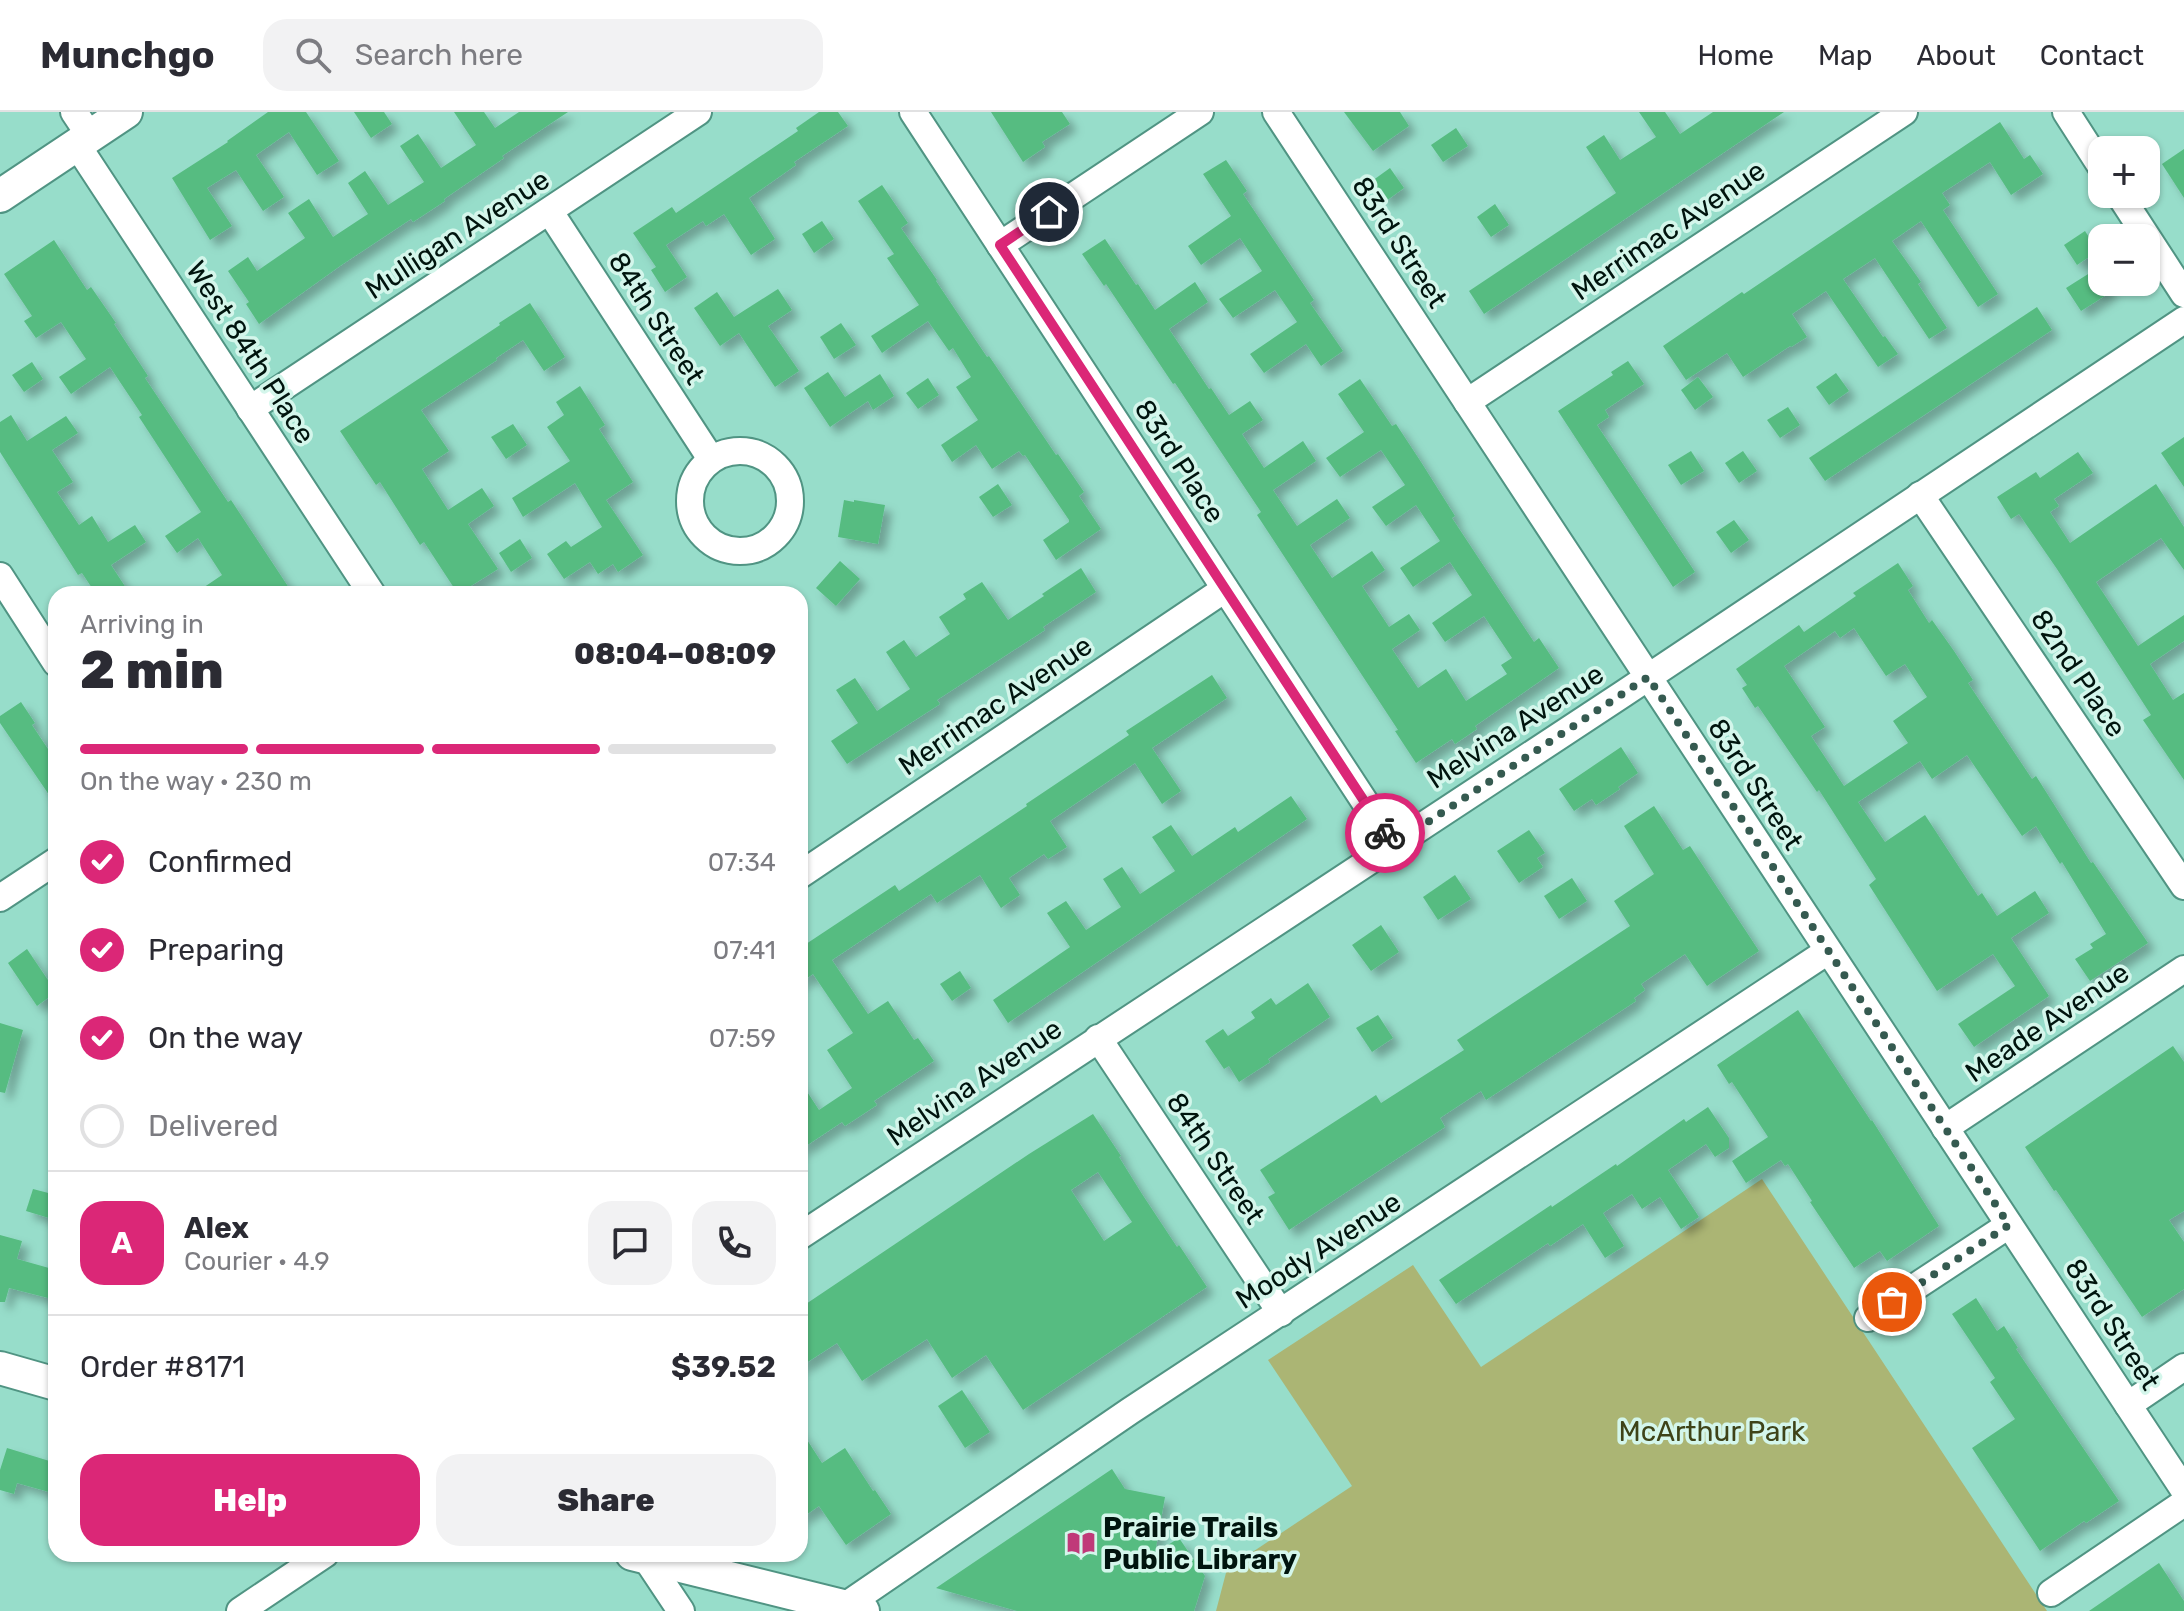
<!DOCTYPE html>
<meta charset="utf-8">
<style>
body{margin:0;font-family:Rubik,sans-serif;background:#f2f2f3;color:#2b2b33;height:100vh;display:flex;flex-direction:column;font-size:30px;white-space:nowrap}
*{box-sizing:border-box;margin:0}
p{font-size:26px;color:#7c7c81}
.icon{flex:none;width:44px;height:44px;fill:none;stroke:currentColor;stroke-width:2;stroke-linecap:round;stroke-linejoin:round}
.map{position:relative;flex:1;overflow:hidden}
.side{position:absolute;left:48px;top:474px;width:760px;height:976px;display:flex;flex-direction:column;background:#fff;border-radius:24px;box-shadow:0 2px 6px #0004}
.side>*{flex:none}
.fabs{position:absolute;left:2088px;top:24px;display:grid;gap:16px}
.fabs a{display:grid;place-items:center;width:72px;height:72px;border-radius:16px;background:#fff;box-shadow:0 2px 6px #0004;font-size:40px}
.pin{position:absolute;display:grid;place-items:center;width:68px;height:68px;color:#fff;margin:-34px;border:4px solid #fff;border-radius:50%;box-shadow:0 2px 8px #0007}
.courier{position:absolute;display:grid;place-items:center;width:80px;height:80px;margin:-40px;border:6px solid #db2777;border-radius:50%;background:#fff;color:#222;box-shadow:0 2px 10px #0007}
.overview em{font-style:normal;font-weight:800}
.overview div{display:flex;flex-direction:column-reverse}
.overview{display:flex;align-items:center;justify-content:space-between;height:136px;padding:0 32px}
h1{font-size:52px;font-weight:800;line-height:60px}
.bar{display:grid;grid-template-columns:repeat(4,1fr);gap:12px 8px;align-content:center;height:96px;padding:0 32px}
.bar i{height:10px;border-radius:6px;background:#e1e1e2}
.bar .selected{background:#db2777}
.bar p{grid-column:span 4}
.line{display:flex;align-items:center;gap:20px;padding:0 32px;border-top:2px solid #e1e1e2}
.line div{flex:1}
.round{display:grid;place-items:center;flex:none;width:84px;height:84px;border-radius:24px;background:#f2f2f3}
ol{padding:0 32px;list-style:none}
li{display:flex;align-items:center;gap:24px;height:88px}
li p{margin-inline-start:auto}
li .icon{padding:8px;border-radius:50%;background:#db2777;color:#fff;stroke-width:4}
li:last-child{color:#7c7c81}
li i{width:44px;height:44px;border:4px solid #e1e1e2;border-radius:50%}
.cta{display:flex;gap:16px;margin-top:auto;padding:16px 32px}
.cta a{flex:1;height:92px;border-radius:24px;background:#db2777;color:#fff;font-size:32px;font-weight:800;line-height:92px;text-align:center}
.cta a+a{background:#f2f2f3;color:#2b2b33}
header{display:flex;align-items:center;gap:48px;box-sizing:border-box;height:112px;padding:0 40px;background:#fff;border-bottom:2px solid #e1e1e2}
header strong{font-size:38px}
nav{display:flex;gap:44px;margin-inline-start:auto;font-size:28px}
.search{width:560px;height:72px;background:#f2f2f3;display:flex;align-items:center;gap:20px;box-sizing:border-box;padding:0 28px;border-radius:24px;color:#7c7c81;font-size:30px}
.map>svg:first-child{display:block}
.green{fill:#abb574}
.building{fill:#56bc81;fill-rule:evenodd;filter:url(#shadow)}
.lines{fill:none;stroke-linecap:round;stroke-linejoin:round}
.minor-casing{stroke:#509483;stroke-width:30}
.tertiary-casing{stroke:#509483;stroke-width:36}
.minor{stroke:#fff;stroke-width:26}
.tertiary{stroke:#fff;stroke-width:32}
.done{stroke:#355a50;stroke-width:8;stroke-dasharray:0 14.4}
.route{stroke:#db2777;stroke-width:10}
.labels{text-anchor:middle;stroke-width:7;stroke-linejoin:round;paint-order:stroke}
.street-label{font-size:28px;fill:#00140e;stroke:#d4f6eb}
.park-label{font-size:28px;fill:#3e4318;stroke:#d4f6eb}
.poi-label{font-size:28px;font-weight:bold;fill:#00140e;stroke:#d4f6eb;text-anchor:start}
</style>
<header>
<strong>Munchgo</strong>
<div class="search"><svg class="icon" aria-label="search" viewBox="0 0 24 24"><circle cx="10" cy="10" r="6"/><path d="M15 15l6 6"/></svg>Search here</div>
<nav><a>Home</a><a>Map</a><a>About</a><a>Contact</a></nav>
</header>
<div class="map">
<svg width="2184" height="1499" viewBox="0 0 2184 1499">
<defs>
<filter id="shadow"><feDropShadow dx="7" dy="7" stdDeviation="4" flood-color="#0004"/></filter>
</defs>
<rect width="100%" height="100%" fill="#97ddca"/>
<!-- green -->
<polygon class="green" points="1762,1067 2047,1499 1216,1499 1227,1457 1352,1374 1268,1248 1413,1153 1481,1255"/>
<!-- building -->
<g class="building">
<polygon points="268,0 306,0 339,49 317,63 289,20 256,43 284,85 263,99 236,58 207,76 232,114 210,128 172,66 228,30 227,29"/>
<polygon points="354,0 384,0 392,12 371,26"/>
<polygon points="454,0 484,0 495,16 519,0 568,0 502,44 504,46 444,87 445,89 413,110 411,107 340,154 259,212 246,192 249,190 228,159 248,145 257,159 305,126 288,101 309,87 333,125 368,102 348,71 365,59 388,93 424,70 400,34 418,22 441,56 476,33"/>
<polygon points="819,0 838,0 848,14 794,50 796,53 749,86 775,127 751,143 724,102 706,114 703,109 666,133 687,165 665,180 651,158 656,155 633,121 672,95 676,101 798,19 796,16"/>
<polygon points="991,0 1062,0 1070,12 1042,30 1045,35 1023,50"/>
<polygon points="1344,0 1400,0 1409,14 1373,39"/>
<polygon points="1639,0 1665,0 1680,22 1713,0 1784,0 1484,202 1469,179 1616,81 1586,35 1604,23 1620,48 1656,25"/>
<polygon points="2000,10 2024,47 2030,43 2043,62 2011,83 1990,50 1942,81 1950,93 1943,98 1998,182 1978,195 1921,109 1892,129 1921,170 1918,172 1947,216 1929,227 1875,146 1843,167 1883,225 1885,224 1898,242 1878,255 1826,179 1792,202 1807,225 1791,235 1790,234 1743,265 1727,241 1686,268 1663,234 1742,180 1744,182 1793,149"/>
<polygon points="1456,16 1468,34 1443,50 1431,33"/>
<polygon points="2184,37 2184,86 2162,52"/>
<polygon points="1226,48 1247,79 1243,82 1314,188 1310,191 1343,239 1321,254 1306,232 1264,261 1250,242 1297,210 1275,178 1233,206 1219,187 1262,159 1240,126 1201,153 1188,134 1231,104 1203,62"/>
<polygon points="1390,56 1404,76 1386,89 1372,69"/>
<polygon points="882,73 908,111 901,116 937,168 936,169 987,245 989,244 1056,343 1058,342 1084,380 1079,384 1101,417 1056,448 1043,428 1069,410 1069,408 1025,343 1023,344 1019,339 992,357 976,333 952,350 941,333 978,308 956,275 971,265 953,236 949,239 928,209 882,241 871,224 919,193 887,146 894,142 858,89"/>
<polygon points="1495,92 1509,113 1491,125 1477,105"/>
<polygon points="822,109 834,127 814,141 802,122"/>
<polygon points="2085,119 2098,139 2077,153 2064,133"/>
<polygon points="1105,127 1136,173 1138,172 1155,198 1195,170 1208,190 1169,217 1209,277 1211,276 1229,303 1250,289 1263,308 1242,322 1264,356 1303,329 1316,349 1273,378 1297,414 1337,387 1350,406 1310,433 1332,466 1372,439 1385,458 1362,474 1389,515 1409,502 1420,518 1392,537 1418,576 1446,557 1466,589 1507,562 1501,553 1512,546 1484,504 1445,530 1432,511 1472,483 1450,450 1413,475 1400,456 1440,429 1416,393 1386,414 1372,395 1405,373 1381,338 1340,365 1326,346 1364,320 1338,282 1360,267 1392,314 1396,312 1421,350 1455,404 1452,406 1534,530 1539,526 1559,556 1475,614 1477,617 1455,632 1452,627 1416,651 1395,619 1398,618 1257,403 1261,400 1175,271 1173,272 1106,172 1104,174 1082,142"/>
<polygon points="54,128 87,178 91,175 116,211 114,212 148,264 145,266 228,390 231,388 293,482 194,482 222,463 198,426 177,441 165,424 201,400 139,305 142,303 110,255 71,282 59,265 86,247 61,210 36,226 24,209 32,204 4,162"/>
<polygon points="2096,157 2102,170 2104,170 2111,180 2081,199 2066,176"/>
<polygon points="778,177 792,198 768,214 799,259 775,275 739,221 720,234 694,196 717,180 734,205"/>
<polygon points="530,191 565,245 544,259 523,228 496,246 497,248 421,298 449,339 422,357 448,398 482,376 494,394 468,412 498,457 458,482 424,430 420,433 380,370 376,373 340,319 500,213 499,211"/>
<polygon points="2037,195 2052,218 1825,369 1809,346"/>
<polygon points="841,211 856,233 834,247 820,225"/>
<polygon points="1628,249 1644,272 1605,298 1609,305 1597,313 1695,460 1673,475 1558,299 1613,263 1611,260"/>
<polygon points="32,250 43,267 24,280 12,263"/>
<polygon points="828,260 845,285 880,262 894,284 873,298 868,289 830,315 804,276"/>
<polygon points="1836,261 1849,279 1829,293 1816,275"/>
<polygon points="1698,265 1713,285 1695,298 1681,278"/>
<polygon points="928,266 939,283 918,297 906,281"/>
<polygon points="580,274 605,313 599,317 633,370 606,388 643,443 618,460 613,452 598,462 590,450 564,467 547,442 566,429 571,435 602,415 575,371 523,405 512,386 570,349 547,315 564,303 556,290"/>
<polygon points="1788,295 1800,313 1780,326 1767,308"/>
<polygon points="11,303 27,329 66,304 78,321 52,338 73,370 57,380 79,413 92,404 108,430 135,413 146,430 111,453 130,482 96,482 82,461 78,463 0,340 0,310"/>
<polygon points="513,312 527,333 506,347 491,325"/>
<polygon points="2184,325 2184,375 2161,341"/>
<polygon points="1691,339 1704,359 1681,373 1668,353"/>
<polygon points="1743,339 1757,359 1739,371 1725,351"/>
<polygon points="2078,340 2093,361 2054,387 2059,394 2050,400 2070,431 2156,372 2184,415 2184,458 2161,426 2096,470 2138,534 2184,503 2184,529 2150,552 2173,588 2184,581 2184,668 2143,608 2151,603 2057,457 2019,402 2011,407 1997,385 2036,360 2040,366"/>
<polygon points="998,372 1012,393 993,405 979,385"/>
<polygon points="844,388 854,390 854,388 885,393 878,432 838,425"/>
<polygon points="1734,408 1749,428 1731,441 1716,420"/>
<polygon points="520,427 532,446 511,460 499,441"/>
<polygon points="840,449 860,467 836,494 816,476"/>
<path d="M1898,451L1913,474L1908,478L1929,511L1932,508L1954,539L1973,568L1968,571L2032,667L2036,664L2091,751L2093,750L2148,831L2090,869L2075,847L2093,836L2090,832L2106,822L2062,750L2060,752L2036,714L2022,724L1967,643L1932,667L1920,649L1858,690L1885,730L1925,703L1978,784L1982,781L1997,804L2035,779L2049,801L2011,826L2049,884L1974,935L1958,912L2015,874L1993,842L1937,879L1869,773L1876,767L1819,678L1817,680L1758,594L1755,596L1742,576L1747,573L1736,557L1799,513L1804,520L1856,484L1853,481ZM1854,516L1886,564L1905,552L1927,585L1893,609L1908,631L1844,674L1811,624L1825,615L1784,554L1835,519L1840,526Z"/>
<polygon points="1081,456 1096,480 1043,515 1045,518 937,588 940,592 847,652 831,629 858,611 836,578 855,566 877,599 910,577 886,540 904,528 916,545 950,522 939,505 966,487 963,482 982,470 1008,508 1044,484 1042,482"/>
<polygon points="1212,563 1227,586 1152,636 1181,679 1162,692 1135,651 1050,709 1067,735 1048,747 1044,742 1009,766 1020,783 1001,796 980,763 937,791 931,782 832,848 868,902 888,889 914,928 918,926 934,949 874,989 877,993 845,1014 842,1010 800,1038 800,969 819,998 852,976 827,938 853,921 813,862 800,871 800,836 895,773 899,779 1027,694 1026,692 1129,623 1126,619"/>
<polygon points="21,590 35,611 32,613 56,649 56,693 0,611 0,604"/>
<polygon points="1621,635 1638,661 1618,675 1620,677 1596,693 1592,687 1574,699 1559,677"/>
<polygon points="1291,684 1307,707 1008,911 993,888 1070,835 1047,801 1066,789 1086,818 1121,795 1103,767 1122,755 1140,782 1175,759 1152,725 1171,713 1192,744 1235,715 1238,720"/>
<polygon points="1654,694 1683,738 1690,734 1759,839 1707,874 1685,842 1641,872 1645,878 1634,886 1636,889 1486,988 1481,979 1440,1006 1445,1015 1289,1118 1268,1085 1275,1081 1260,1058 1376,983 1381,991 1464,938 1457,928 1630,814 1614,789 1654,762 1624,714"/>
<polygon points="1529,718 1545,741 1537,746 1543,755 1519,771 1497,739"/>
<polygon points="1455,763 1471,787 1438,808 1423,785"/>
<polygon points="1572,766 1587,789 1559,807 1544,784"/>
<polygon points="1381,813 1399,840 1371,859 1352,833"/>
<polygon points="27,837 56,880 37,894 8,851"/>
<polygon points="960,859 971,876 952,889 940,872"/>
<polygon points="1308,871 1330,905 1268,947 1270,950 1239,970 1229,954 1224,957 1205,929 1223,917 1228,924 1255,906 1251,900 1271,886 1276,893"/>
<polygon points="1798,898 1871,1009 1872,1008 1939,1114 1887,1149 1880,1139 1854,1156 1810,1090 1812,1089 1788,1052 1785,1054 1781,1048 1746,1071 1732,1049 1768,1025 1732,970 1729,972 1717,953"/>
<polygon points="1378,903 1393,926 1372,940 1356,916"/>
<polygon points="0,911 23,918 5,981 0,980"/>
<polygon points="2173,934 2184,950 2184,1099 2169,1108 2184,1130 2184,1177 2142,1205 2056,1078 2054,1079 2025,1035"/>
<polygon points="1708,995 1729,1026 1729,1036 1715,1045 1706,1032 1668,1058 1699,1105 1681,1117 1660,1085 1642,1097 1632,1082 1603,1101 1624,1134 1605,1146 1583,1112 1550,1134 1548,1131 1456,1192 1439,1168 1551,1093 1552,1095 1616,1052 1617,1054 1684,1007 1686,1010"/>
<path d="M1093,1002L1121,1044L1119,1045L1142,1082L1177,1135L1179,1133L1207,1175L1023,1298L986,1243L952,1266L927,1227L862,1269L837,1231L800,1255V1196L1029,1042ZM1098,1060L1132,1110L1104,1129L1071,1078Z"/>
<polygon points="33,1077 56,1083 49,1106 26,1099"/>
<polygon points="0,1123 22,1129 17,1147 56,1158 56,1188 9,1176 5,1190 0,1190"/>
<polygon points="1976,1186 1997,1219 2004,1214 2018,1236 2016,1237 2119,1389 2086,1411 2084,1409 2040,1439 1972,1336 2015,1307 1990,1270 1995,1266 1952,1202"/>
<polygon points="962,1278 990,1320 965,1336 938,1294"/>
<polygon points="800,1317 822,1351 845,1336 873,1379 875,1378 891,1402 846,1433 819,1394 800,1407"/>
<polygon points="7,1336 56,1351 56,1382 17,1371 14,1382 0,1378 0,1358"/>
<polygon points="1112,1357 1125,1377 1165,1385 1155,1441 1179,1426 1205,1464 1194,1499 1017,1499 936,1476"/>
<polygon points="2159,1451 2184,1489 2184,1499 2089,1499"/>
</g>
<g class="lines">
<defs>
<g id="minor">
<polyline points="74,0 90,24"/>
<polyline points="913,0 1393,733"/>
<polyline points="1276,0 2184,1378"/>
<polyline points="2066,0 2102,56"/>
<polyline points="77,33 372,482"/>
<polyline points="2119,82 2184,182"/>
<polyline points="550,100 711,347"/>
<polyline points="1000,133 1200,0"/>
<polyline points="1467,290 1904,0"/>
<polyline points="250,297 698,0"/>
<circle cx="740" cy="389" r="50"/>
<polyline points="1920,383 2184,774"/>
<polyline points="0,464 56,551"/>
<polyline points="800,763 1225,477"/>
<polyline points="0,786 56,749"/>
<polyline points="1098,926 1281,1201"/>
<polyline points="1945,1016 2184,857"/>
<polyline points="800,1124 1623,582 2184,208"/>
<polyline points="1868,1206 2009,1113"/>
<polyline points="2128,1293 2184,1255"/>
<polyline points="643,1442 681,1499"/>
<polyline points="2051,1481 2184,1391"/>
<polyline points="845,1494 1130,1299 1828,839"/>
<polyline points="240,1499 325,1442"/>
</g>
<g id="tertiary">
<polyline points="0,84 126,0"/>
<polyline points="0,1256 56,1272"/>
<polyline points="632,1442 863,1499"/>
</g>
</defs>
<!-- minor casing -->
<use href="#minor" class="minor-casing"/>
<!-- tertiary casing -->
<use href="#tertiary" class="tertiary-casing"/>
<!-- minor -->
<use href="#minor" class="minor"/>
<!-- tertiary -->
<use href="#tertiary" class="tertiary"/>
</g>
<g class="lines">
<!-- done -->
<polyline class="done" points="1385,721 1393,733 1648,565 2009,1113 1892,1190"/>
<!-- route -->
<polyline class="route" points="1049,100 1000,133 1385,721"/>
</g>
<!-- icons -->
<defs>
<symbol id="library-bare" viewBox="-9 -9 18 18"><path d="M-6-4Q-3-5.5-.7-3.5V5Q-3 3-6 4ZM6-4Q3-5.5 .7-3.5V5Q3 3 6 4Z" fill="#c03979" stroke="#d4f6eb" stroke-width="2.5" paint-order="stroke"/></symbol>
</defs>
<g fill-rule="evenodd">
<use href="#library-bare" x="1061" y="1411" width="40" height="40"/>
</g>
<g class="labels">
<!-- street labels -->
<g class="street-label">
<text transform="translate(1668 118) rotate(-34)" y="10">Merrimac Avenue</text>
<text transform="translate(457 122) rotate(-33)" y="10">Mulligan Avenue</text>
<text transform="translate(1400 130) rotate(57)" y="10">83rd Street</text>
<text transform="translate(657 206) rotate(57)" y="10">84th Street</text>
<text transform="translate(251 240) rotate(57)" y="10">West 84th Place</text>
<text transform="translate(1180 349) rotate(57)" y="10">83rd Place</text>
<text transform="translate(2079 561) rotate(56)" y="10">82nd Place</text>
<text transform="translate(995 593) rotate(-34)" y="10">Merrimac Avenue</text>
<text transform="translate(1515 614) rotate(-33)" y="10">Melvina Avenue</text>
<text transform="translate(1756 672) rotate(57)" y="10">83rd Street</text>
<text transform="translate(2047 910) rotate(-34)" y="10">Meade Avenue</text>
<text transform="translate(974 970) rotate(-34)" y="10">Melvina Avenue</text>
<text transform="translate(1216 1046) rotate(56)" y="10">84th Street</text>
<text transform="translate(1318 1138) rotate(-33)" y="10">Moody Avenue</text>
<text transform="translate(2113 1212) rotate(57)" y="10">83rd Street</text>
</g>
<!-- park labels -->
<g class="park-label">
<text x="1712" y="1329">McArthur Park</text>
</g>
<!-- poi labels -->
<g class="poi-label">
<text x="1103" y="1425">Prairie Trails<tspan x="1103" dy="32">Public Library</tspan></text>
</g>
</g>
</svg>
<div class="fabs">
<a>+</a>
<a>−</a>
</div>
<div class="pin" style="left:1892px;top:1190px;background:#ea580c"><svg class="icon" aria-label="bag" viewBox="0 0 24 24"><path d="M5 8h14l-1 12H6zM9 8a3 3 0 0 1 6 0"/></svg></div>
<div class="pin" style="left:1049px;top:100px;background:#1f2937"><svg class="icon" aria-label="home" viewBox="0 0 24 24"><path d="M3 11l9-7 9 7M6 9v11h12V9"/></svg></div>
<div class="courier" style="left:1385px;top:721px"><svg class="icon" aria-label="bike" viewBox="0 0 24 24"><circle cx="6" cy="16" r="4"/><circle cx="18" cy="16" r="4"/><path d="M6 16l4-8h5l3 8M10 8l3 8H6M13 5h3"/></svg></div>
<section class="side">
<div class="overview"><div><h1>2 min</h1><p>Arriving in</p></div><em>08:04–08:09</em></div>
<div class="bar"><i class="selected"></i><i class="selected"></i><i class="selected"></i><i></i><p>On the way · 230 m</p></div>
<ol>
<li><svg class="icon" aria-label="check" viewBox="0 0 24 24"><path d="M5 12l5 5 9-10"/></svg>Confirmed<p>07:34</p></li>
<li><svg class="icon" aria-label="check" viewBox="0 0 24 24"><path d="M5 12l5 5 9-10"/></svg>Preparing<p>07:41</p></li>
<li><svg class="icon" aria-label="check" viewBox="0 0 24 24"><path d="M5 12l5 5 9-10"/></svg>On the way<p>07:59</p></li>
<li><i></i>Delivered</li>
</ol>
<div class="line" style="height:144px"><b class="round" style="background:#db2777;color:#fff">A</b><div><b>Alex</b><p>Courier · 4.9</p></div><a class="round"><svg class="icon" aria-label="chat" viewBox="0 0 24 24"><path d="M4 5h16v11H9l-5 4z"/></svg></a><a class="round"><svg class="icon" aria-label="phone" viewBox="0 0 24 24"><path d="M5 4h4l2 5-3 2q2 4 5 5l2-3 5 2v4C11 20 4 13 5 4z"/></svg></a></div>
<div class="line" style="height:104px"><div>Order #8171</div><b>$39.52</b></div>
<div class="cta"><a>Help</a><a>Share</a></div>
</section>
</div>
